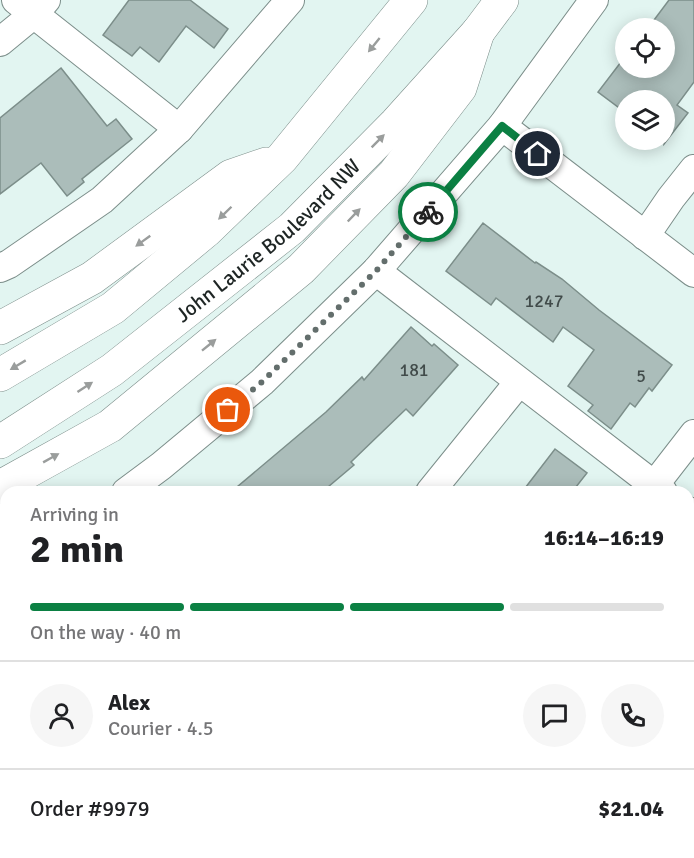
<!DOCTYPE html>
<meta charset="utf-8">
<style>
body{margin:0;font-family:Signika,sans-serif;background:#f6f6f6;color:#202124;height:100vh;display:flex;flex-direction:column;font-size:22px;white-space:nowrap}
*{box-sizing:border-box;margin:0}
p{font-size:20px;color:#757577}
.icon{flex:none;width:33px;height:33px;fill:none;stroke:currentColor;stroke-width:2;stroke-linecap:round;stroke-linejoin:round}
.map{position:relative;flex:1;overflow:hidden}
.side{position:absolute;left:0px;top:486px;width:694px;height:372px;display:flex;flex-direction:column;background:#fff;border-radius:18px 18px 0 0;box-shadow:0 3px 15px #0003}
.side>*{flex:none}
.buttons{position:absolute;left:615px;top:18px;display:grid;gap:12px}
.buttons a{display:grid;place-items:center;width:60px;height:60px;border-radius:50%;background:#fff;box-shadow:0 3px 15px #0003;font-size:30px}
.pin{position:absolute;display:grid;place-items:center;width:51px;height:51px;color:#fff;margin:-26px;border:3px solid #fff;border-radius:50%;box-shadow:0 2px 6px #0007}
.courier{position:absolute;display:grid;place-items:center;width:60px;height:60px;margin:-30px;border:4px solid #0b8043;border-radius:50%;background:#fff;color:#222;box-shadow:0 2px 8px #0007}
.headline em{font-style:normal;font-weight:800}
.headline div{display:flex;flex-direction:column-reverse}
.headline{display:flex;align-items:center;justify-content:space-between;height:102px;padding:0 30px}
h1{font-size:39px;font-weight:800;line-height:45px}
.bar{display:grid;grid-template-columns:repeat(4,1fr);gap:9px 6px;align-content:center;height:72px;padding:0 30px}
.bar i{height:8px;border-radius:4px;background:#e0e0e0}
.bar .selected{background:#0b8043}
.bar p{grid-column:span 4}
.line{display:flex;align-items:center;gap:15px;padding:0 30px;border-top:2px solid #e0e0e0}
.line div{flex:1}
.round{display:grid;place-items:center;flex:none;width:63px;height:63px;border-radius:32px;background:#f6f6f6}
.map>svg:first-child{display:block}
.building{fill:#abbdba;stroke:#7c8e8a;stroke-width:1.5}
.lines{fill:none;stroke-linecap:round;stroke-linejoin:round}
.minor-casing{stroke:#7c8e8a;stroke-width:30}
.major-casing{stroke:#7c8e8a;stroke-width:34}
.minor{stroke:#fff;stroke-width:28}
.major{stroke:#fff;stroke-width:33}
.oneway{fill:#9a9d9c}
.done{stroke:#636e6c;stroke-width:6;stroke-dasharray:0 10.8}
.route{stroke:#0b8043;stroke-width:8}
.labels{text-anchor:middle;stroke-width:4.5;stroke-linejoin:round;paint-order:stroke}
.number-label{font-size:18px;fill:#414b4a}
.street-label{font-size:21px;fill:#1e2524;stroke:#e2f5f1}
</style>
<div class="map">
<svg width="694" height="858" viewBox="0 0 694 858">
<rect width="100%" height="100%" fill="#e2f5f1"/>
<!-- building -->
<g class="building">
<polygon points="129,0 190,0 228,29 214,48 186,26 159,62 140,47 132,56 103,35"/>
<polygon points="669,0 694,0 694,82 677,105 688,113 664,144 664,100 626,100 626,113 598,92 621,62 626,68 664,68 664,28 648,28"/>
<polygon points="61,68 107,126 116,119 132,139 82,179 84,182 67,196 41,163 0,194 0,118"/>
<polygon points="483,223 535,263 536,262 562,279 599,310 672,365 652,391 649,388 635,407 630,403 611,429 588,411 593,405 568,386 594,350 563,327 553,342 496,298 491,305 446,271"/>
<polygon points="411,327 432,346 434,344 458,365 413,416 406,409 351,462 354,465 322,492 231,492 326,412 362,377 364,380"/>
<polygon points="555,449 587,473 572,492 522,492"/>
</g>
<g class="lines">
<defs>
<g id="minor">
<polyline points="16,0 179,129 290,0"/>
<polyline points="0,42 34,14 46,0"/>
<polyline points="502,126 694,273"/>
<polyline points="645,236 671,198 694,169"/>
<polyline points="0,268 9,264 102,200 179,129"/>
<polyline points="376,271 663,492"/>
<polyline points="126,492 161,466 262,382 376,271 502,126 594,0"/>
<polyline points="430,492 519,382"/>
<polyline points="649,492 694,434"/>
<polyline points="688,511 694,515"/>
<polyline points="0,559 6,556"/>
<polyline points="688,715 694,719"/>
<polyline points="0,836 6,845"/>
<polyline points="584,852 592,858"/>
<polyline points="492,858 500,852"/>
</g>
<g id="major">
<polyline points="0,328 92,278 231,176 266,164"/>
<polyline points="0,375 113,308 206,231 282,158 411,0"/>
<path id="s1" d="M0,442L112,370L292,228L396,123L478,32L502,0"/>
<polyline points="0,487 110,426 301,269 394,174 460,88 478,32"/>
</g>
</defs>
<!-- minor casing -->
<use href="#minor" class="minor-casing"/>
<!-- major casing -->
<use href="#major" class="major-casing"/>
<!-- minor -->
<use href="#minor" class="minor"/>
<!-- major -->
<use href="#major" class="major"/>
</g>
<!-- one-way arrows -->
<defs><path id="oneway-solid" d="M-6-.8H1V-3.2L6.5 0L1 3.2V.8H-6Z" transform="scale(1.5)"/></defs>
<g class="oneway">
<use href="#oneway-solid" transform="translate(374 45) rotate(129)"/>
<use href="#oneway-solid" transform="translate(378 141) rotate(-45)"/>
<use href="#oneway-solid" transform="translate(225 213) rotate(136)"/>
<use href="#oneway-solid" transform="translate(354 215) rotate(-46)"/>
<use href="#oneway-solid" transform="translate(143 241) rotate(144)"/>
<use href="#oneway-solid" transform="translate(209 345) rotate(-39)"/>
<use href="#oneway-solid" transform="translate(18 365) rotate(149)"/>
<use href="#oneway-solid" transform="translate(85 387) rotate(-33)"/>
<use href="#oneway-solid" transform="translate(51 458) rotate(-29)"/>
</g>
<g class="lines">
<!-- done -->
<polyline class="done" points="228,410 262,382 376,271 428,212"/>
<!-- route -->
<polyline class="route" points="428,212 502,126 538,154"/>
</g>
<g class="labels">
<!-- number labels -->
<g class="number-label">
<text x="544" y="307">1247</text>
<text x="414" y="376">181</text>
<text x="641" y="382">5</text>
</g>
<!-- street labels -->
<g class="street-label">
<text dy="7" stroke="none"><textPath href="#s1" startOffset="336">John Laurie Boulevard NW</textPath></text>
</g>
</g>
</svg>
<div class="buttons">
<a><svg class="icon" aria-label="locate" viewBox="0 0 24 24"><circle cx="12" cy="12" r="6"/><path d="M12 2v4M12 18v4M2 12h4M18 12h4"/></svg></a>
<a><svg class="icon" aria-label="layers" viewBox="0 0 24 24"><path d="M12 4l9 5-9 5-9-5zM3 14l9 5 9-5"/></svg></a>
</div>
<div class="pin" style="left:228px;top:410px;background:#ea580c"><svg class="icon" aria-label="bag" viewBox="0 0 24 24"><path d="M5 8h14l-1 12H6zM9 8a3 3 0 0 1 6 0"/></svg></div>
<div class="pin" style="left:538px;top:154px;background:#1f2937"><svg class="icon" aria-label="home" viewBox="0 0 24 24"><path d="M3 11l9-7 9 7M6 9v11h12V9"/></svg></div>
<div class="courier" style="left:428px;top:212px"><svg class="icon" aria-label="bike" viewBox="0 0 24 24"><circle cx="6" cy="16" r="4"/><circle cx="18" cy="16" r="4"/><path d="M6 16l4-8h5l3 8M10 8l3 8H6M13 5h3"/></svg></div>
<section class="side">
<div class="headline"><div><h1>2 min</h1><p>Arriving in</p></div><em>16:14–16:19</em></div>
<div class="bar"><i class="selected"></i><i class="selected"></i><i class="selected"></i><i></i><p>On the way · 40 m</p></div>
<div class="line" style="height:108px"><a class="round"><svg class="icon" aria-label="person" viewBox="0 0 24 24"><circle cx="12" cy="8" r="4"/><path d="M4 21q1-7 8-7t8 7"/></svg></a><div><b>Alex</b><p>Courier · 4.5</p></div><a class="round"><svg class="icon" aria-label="chat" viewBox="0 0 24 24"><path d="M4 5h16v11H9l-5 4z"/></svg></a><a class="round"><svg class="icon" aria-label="phone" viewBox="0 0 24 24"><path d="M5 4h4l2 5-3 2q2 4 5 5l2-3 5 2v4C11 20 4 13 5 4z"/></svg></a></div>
<div class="line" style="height:78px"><div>Order #9979</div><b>$21.04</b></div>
</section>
</div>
